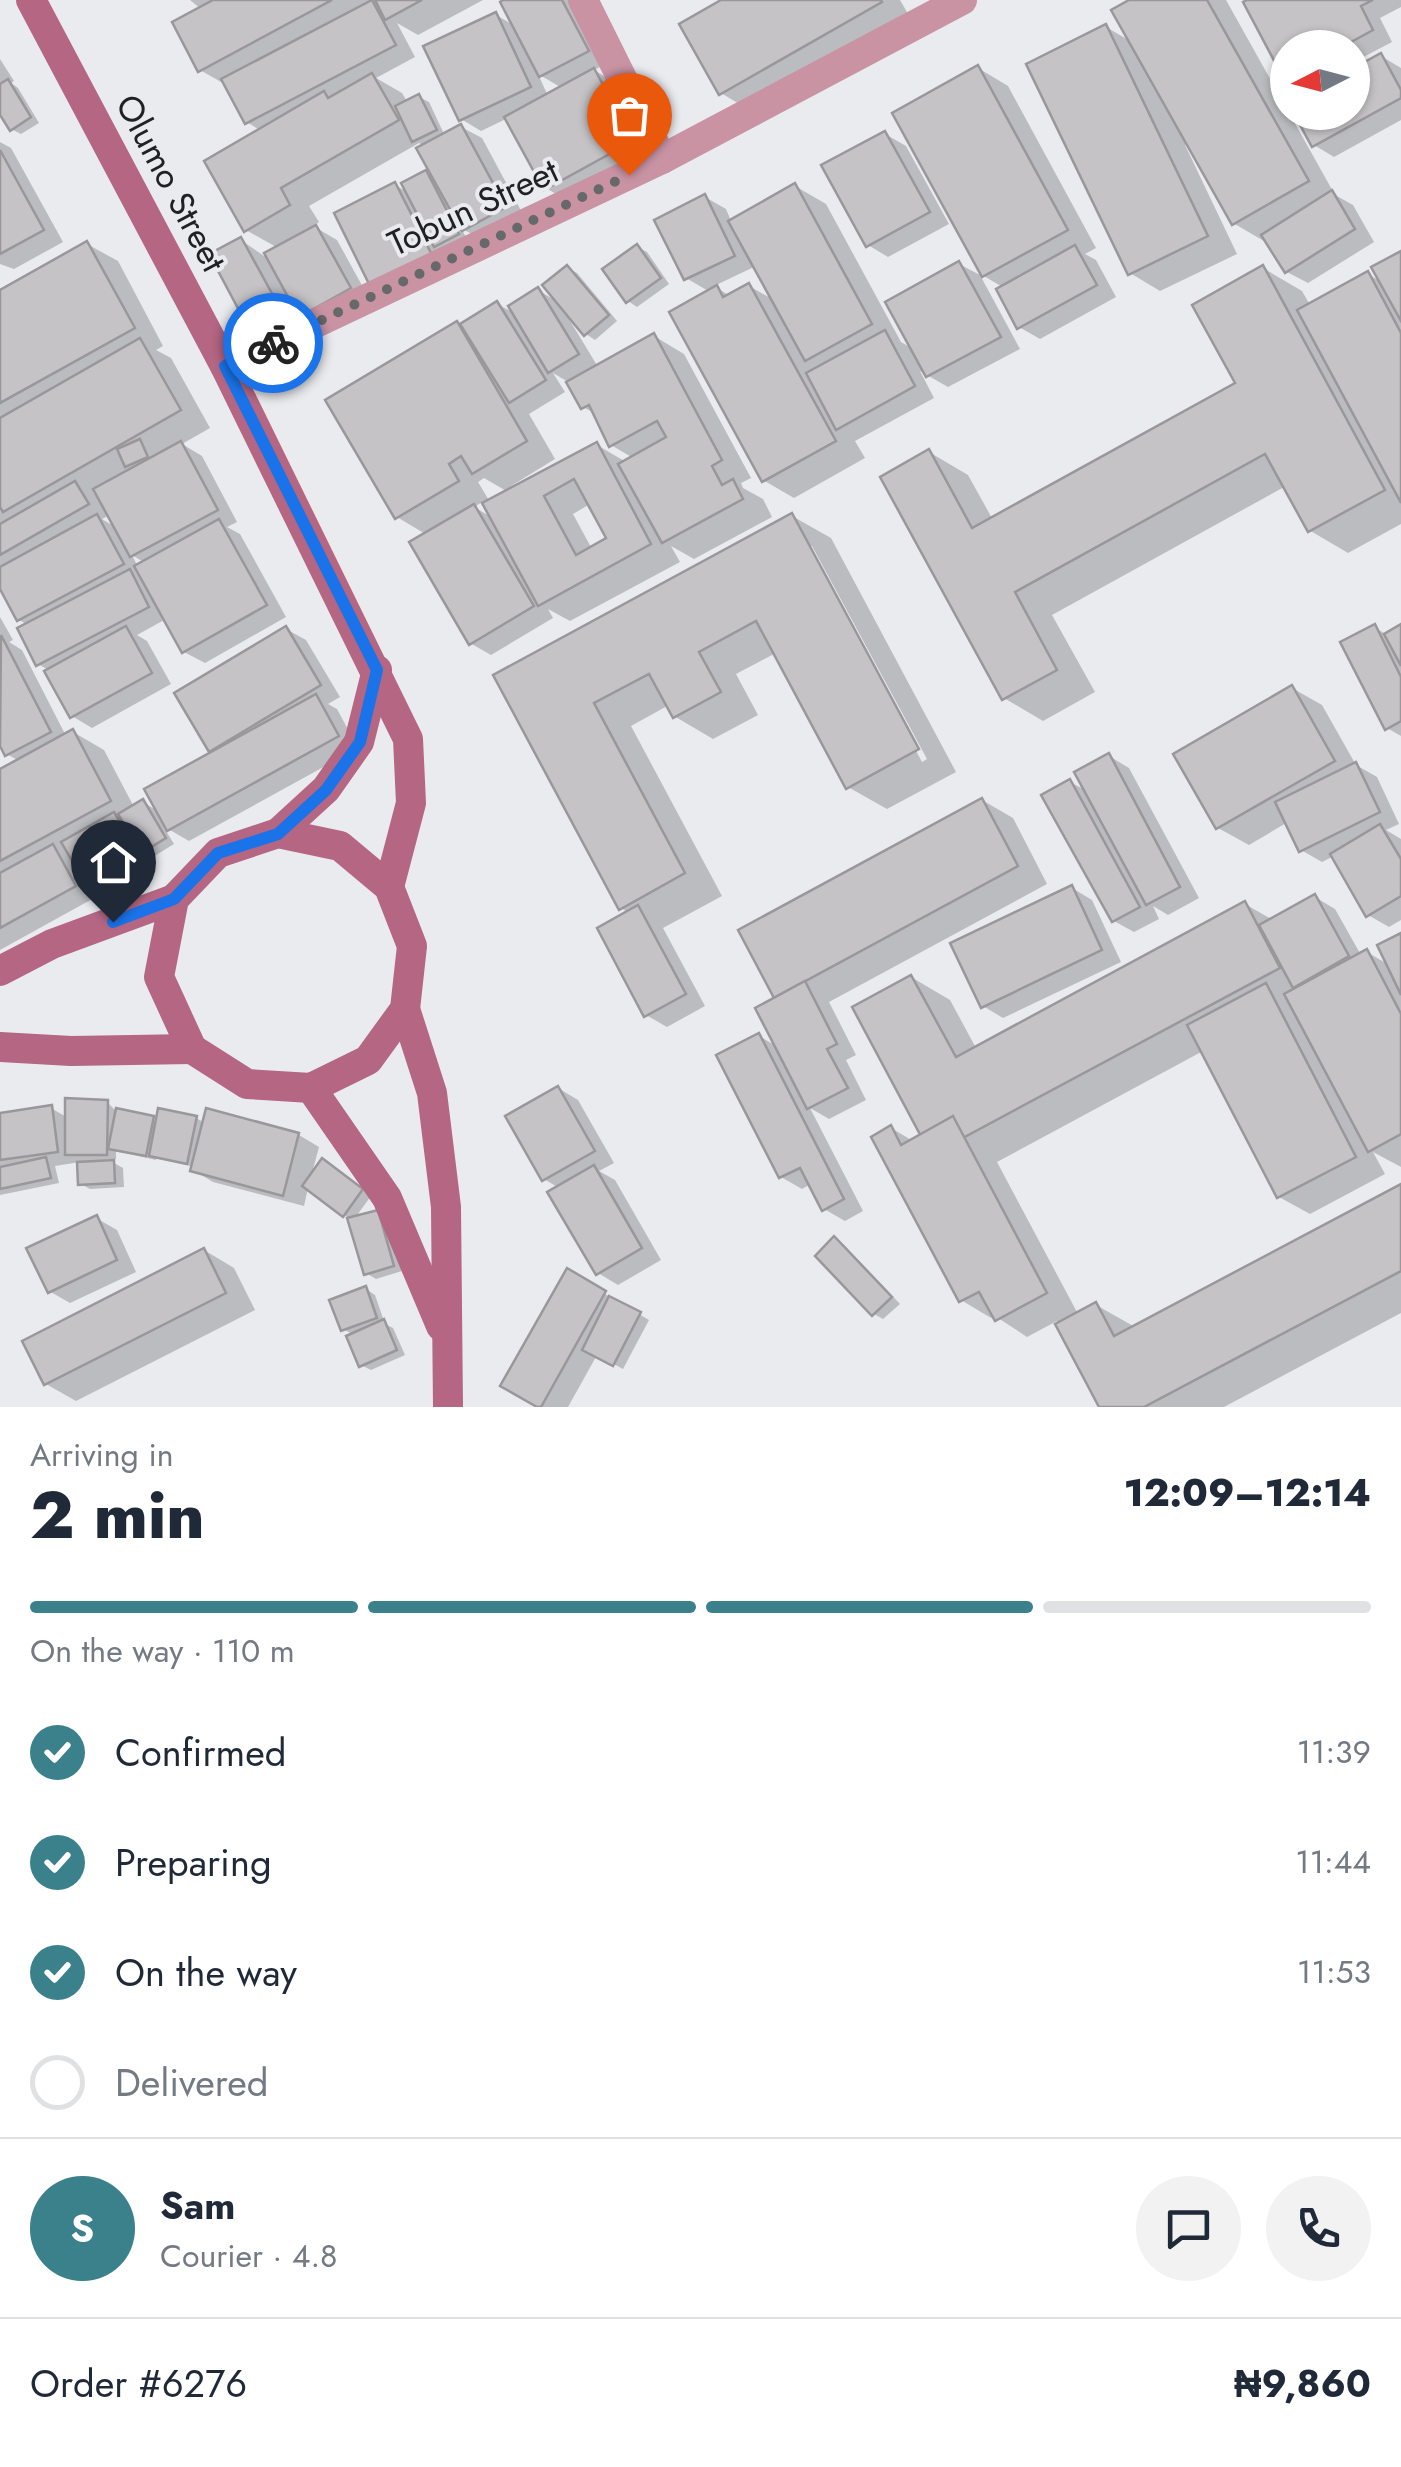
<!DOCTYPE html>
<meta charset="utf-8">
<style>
body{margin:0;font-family:Jost,sans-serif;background:#f2f2f3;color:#1f2937;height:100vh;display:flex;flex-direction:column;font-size:38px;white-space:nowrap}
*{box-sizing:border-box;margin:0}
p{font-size:32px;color:#747a83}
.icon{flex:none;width:55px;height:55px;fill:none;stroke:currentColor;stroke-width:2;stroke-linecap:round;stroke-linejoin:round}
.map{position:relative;height:1407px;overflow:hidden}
.sheet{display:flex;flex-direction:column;background:#fff;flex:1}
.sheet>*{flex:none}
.needle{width:65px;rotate:264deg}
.fabs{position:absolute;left:1270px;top:30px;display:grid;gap:20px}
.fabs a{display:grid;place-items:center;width:100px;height:100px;border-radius:50%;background:#fff;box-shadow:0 2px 8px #0004;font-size:50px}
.pin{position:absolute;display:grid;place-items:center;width:85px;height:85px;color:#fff;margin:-102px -42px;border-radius:50% 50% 50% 0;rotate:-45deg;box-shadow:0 0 10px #0007}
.pin .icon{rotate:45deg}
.courier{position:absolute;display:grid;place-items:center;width:100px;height:100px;margin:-50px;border:8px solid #1a73e8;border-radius:50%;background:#fff;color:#222;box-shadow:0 2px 12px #0007}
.summary em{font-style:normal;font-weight:800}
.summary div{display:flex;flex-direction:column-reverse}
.summary{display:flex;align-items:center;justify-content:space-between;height:170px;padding:0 30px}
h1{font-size:65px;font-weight:800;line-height:75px}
.bar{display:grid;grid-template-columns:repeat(4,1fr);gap:15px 10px;align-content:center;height:120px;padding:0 30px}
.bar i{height:12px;border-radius:8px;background:#e0e1e3}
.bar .on{background:#3b818c}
.bar p{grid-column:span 4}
.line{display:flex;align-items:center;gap:25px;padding:0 30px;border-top:2px solid #e0e1e3}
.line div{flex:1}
.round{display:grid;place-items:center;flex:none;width:105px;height:105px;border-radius:52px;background:#f2f2f3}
ol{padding:0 30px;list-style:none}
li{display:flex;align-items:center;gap:30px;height:110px}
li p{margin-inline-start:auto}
li .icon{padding:10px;border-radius:50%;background:#3b818c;color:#fff;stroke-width:4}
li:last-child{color:#747a83}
li i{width:55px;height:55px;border:5px solid #e0e1e3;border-radius:50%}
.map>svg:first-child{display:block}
.shadow{fill:#0003;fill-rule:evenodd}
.building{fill:#c6c3c6;stroke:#9a979a;stroke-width:2.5;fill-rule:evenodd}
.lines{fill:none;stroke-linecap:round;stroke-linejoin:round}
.street{stroke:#c993a4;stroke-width:30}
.secondary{stroke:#b46682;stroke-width:30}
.done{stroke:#67686a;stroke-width:10;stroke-dasharray:0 18}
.route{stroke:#1a73e8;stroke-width:12}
.labels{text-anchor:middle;stroke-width:8;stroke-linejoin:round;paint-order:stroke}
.street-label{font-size:35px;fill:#212123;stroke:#eaebef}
</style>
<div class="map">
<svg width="1401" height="1407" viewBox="0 0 1401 1407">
<rect width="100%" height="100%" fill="#eaebef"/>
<!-- shadow -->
<g class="shadow">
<polygon points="190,0 483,0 418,35 397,23 415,57 376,78 402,93 408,103 419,97 429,102 445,136 461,127 482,138 525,218 484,241 461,228 467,239 395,300 395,185 409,193 426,172 435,178 425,146 419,143 309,206 319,222 313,226 337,240 370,300 321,327 294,311 300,322 272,339 251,327 241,240 264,256 278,248 246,230 261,131 247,122 225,80 221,82 200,70 201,9"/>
<path d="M509,0H575L608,63L594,70L614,82L652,153L566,200L546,188L508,118L481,131L461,119L496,15L515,26ZM538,74L562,88L548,96Z"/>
<polygon points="726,0 900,0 911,19 751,111 721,93"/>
<polygon points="1134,0 1226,0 1335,195 1353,205 1374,242 1308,283 1287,272 1267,239 1264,241 1233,223 1189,143 1185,145 1237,254 1160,291 1130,273 1106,27 1132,42"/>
<polygon points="1252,0 1401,0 1401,7 1380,18 1392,42 1352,63 1352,48 1288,48"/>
<polygon points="1381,56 1401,68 1401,120 1334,157 1314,145 1352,112 1352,63 1356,70"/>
<polygon points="0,59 14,81 11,83 18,88 39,123 21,134 11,129 0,110"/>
<polygon points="978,68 1008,86 1096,248 1085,254 1096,260 1116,297 1040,339 1019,327 1004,288 984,276"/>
<polygon points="885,134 906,146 949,224 888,257 868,245"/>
<polygon points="0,142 11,148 63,242 14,269 0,264"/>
<path d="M795,186L826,204L901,342L913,349L959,264L980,275L1020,349L948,387L920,371L934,398L855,441L865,458L794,498L763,480L710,292L686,278L705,197L726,209L731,221ZM756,266L774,300L749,286L730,296L714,286Z"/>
<path d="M87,244L118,261L163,346L156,350L171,358L210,428L182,444L202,456L237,522L227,527L240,534L286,617L205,663L184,652L166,619L137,635L147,641L171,684L92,728L72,716L50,671L38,664L28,625L19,620L0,584V570L4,567L0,565V292ZM110,515L117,528L102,519ZM132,555L145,563L138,567Z"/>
<polygon points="637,247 647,252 669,284 637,307 628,301"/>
<polygon points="1401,253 1401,524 1348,553 1309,530 1286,486 1052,615 1095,692 1043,721 1004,698 929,452 968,475 993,520 1238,384 1263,268 1302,291 1310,305 1368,274 1383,283"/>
<path d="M567,268L577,273L617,321L595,340L586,334L572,317L569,319L598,367L654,336L684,354L751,478L741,483L743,488L763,499L772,517L694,559L671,546L680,562L570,621L548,609L553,618L491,655L470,643L427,535L397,517L457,324L460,326L497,304L516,314L538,290L558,302ZM553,373L570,383L583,407L596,414L611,445L633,458L626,462L597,445L513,490L511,486L555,459L529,414L565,392ZM484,478L508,492L490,502L478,482ZM484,501L493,518L474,507ZM590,504L609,539L592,549L573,514Z"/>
<path d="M792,516L831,538L956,772L887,809L848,787L776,653L736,674L758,715L713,739L674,716L669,705L631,726L722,896L663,928L705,1006L667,1027L646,1015L629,913L621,908L496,676ZM807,546H812L927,759L922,762Z"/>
<polygon points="0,617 13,640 9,642 22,650 66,736 73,732 104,750 134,807 143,802 159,812 212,754 177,694 286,629 306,640 340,697 328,704 337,709 358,748 189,841 163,826 174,844 153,857 144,852 93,882 82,875 94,898 0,950 0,772 19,761 7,754 0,740"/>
<polygon points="1374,627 1387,635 1401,627 1401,736 1387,728"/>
<polygon points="1292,688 1322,705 1356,765 1377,777 1399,824 1386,830 1401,839 1401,920 1389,927 1368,915 1334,856 1322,862 1301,850 1288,822 1249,845 1218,828"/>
<polygon points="1109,756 1129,768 1199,898 1168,915 1153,906 1159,919 1134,932 1114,921 1070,782 1087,791"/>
<polygon points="982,800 1013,818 1047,884 829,1002 856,1055 846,1060 866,1100 829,1119 810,1108 863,1211 845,1221 824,1209 811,1184 802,1189 781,1177 759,1036 778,1047 778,999"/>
<polygon points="1072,888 1092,900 1121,962 1003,1018 983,1006"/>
<polygon points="1315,897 1335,909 1361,955 1367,952 1389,965 1401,936 1401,1167 1373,1152 1385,1174 1310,1214 1279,1197 1203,1051 997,1162 1078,1314 1096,1305 1135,1327 1401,1187 1401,1313 1224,1407 1102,1407 1057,1321 1027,1337 995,1316 991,1318 961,1300 891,1128 913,1141 923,1136 911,977 950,1000 976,1048 1245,904 1273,920"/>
<polygon points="558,1088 578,1100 614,1163 599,1171 615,1180 661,1260 618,1285 598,1273 559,1188 544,1179"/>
<polygon points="107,1102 116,1111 158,1122 196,1118 205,1123 208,1111 299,1135 319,1147 311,1177 332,1167 371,1196 355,1218 377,1212 402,1271 376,1279 366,1273 350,1219 308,1188 304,1206 213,1182 193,1170 194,1167 156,1157 156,1160 116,1151 116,1159 107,1159 123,1168 124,1187 90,1189 81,1184 80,1162 55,1166 59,1183 0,1195 0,1116 51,1108 68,1118"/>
<polygon points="96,1218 117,1230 136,1272 70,1303 49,1291"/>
<polygon points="835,1239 844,1245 900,1304 883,1319 874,1314"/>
<polygon points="204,1250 234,1268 255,1310 76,1401 46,1384"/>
<polygon points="568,1272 649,1320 623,1369 597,1355 568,1407 542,1407 504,1385"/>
<polygon points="366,1289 375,1295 385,1324 393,1328 405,1355 371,1370 361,1365 354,1335 343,1329"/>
</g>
<!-- building -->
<g class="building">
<polygon points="213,0 332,0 198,72 172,22"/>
<polygon points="372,0 396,45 245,124 221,79"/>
<polygon points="375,0 422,0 385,20"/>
<polygon points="503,0 562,0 589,51 539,77 500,2"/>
<polygon points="721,0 881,0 882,2 719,95 679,24"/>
<polygon points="1129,0 1207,0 1309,181 1232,225 1111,10"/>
<polygon points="1247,0 1373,0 1361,6 1373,30 1340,48 1288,48 1288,87 1243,2"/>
<polygon points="496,12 531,87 459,121 423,46"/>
<polygon points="1106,24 1208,236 1128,275 1026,64"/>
<polygon points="1381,53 1401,90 1401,98 1312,147 1293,112 1352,112 1352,69"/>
<polygon points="978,65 1068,230 982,277 892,113"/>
<polygon points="594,68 633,141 544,190 504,117"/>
<polygon points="372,73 399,120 281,188 290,205 244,232 204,161 324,91 328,98"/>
<polygon points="8,79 31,117 10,131 0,115 0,84"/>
<polygon points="419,94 437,130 412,142 395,106"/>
<polygon points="461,124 506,207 462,231 416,148"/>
<polygon points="885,131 930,212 866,247 821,165"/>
<polygon points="0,150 44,230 0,254"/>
<polygon points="426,170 459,234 434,247 401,183"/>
<polygon points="395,182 434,259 372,290 334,213"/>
<polygon points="795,183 872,324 805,361 728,221"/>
<polygon points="1332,190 1355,229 1285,273 1261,235"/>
<polygon points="705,194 735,256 684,280 654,220"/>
<polygon points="316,225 351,288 299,317 264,253"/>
<polygon points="241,237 281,310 249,329 209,254"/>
<polygon points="87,241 135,328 0,403 0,290"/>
<polygon points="637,244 661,278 626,303 602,269"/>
<polygon points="1075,245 1097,285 1017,329 996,289"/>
<polygon points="1401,251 1401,321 1371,267"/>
<polygon points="959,261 1001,337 926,377 885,302"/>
<polygon points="567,265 609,315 584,336 542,285"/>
<polygon points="1263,265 1385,490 1308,532 1265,454 1015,592 1057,670 1002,700 880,477 929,449 972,528 1235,383 1192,305"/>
<polygon points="1368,271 1401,333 1401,503 1297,310"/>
<polygon points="749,283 836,441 762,482 669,312 717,285 723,297"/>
<polygon points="538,287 579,354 548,373 508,306"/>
<polygon points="497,301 546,380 509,403 460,324"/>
<polygon points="457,321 527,441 472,474 461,456 449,464 459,481 395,519 325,400"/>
<polygon points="885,330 915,386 836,430 806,373"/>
<polygon points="654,333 722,460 712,466 722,485 733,479 743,499 662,543 618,464 666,437 657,421 609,447 589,405 581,409 566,382"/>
<polygon points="140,338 181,410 3,512 0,507 0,418"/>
<polygon points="140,439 148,457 125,467 117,449"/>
<polygon points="181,441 218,510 130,557 93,489"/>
<path d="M597,442L651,544L538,606L482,503ZM574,479L606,538L576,555L544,496Z"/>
<polygon points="75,481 89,504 0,555 0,524"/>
<polygon points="474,504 534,606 469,645 409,542"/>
<polygon points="792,513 919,749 846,789 756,621 699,652 721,692 673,718 649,674 594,703 685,873 619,910 493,675"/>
<polygon points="97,514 124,564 17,621 0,589 0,567"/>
<polygon points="219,519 267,605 182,653 134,566"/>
<polygon points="130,569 149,607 36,666 17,628"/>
<polygon points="1375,624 1401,677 1401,721 1385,730 1340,642"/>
<polygon points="1401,624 1401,666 1384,634"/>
<polygon points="126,626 152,673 70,718 44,671"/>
<polygon points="286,626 321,685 209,752 174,693"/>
<polygon points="1,635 51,732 5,756 0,746"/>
<polygon points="1292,685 1335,761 1216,829 1173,754"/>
<polygon points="316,694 339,736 167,831 144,789"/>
<polygon points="73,729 111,801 0,861 0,769"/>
<polygon points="1109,753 1180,887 1146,905 1074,772"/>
<polygon points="1356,762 1380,812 1299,852 1275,802"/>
<polygon points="1070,779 1140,907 1112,922 1041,795"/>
<polygon points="982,798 1018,866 774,998 738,930"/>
<polygon points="143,799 166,838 141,853 118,814"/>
<polygon points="114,812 135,847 82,878 61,842"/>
<polygon points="1380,824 1401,859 1401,896 1366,917 1330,854"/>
<polygon points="53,844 76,886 0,928 0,873"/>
<polygon points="1072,885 1102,950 981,1008 950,943"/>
<polygon points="1315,894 1349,956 1293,988 1259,925"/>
<polygon points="1245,901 1280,968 931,1155 852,1007 911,975 956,1057"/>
<polygon points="638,905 686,994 644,1017 597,928"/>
<polygon points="1401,933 1401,995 1377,945"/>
<polygon points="1367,949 1401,1014 1401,1134 1368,1152 1284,994"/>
<polygon points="805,981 837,1044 827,1049 848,1088 807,1109 755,1008"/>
<polygon points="1266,983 1356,1157 1277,1198 1187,1025"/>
<polygon points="759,1033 844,1199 822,1211 800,1168 779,1178 716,1055"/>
<polygon points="558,1086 595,1151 542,1181 505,1116"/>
<polygon points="65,1098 108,1100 107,1155 65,1155"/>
<polygon points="52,1105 58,1152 0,1160 0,1113"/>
<polygon points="116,1108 154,1116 146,1156 108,1149"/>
<polygon points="158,1108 197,1116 187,1164 149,1156"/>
<polygon points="206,1108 299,1133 283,1196 190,1171"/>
<polygon points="953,1116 1047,1293 995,1321 979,1292 959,1302 871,1137 891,1125 901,1145"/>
<polygon points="46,1157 51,1178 0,1189 0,1167"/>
<polygon points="322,1158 363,1189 343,1217 302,1186"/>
<polygon points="114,1160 115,1183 78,1185 77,1162"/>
<polygon points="594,1165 642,1248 596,1275 547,1192"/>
<polygon points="1401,1184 1401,1271 1144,1407 1099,1407 1055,1324 1096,1302 1114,1336"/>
<polygon points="378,1210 394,1266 364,1275 347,1218"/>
<polygon points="97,1215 117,1260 48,1293 26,1248"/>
<polygon points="834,1236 892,1297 872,1316 815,1256"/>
<polygon points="204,1248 226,1293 44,1385 22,1341"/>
<polygon points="567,1268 606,1291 541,1407 537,1407 500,1386"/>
<polygon points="366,1286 377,1318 341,1331 329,1300"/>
<polygon points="609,1296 641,1312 613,1366 582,1350"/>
<polygon points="384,1319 397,1350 359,1367 346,1336"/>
</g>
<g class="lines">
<!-- street -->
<g class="street">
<polyline points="583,0 662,159"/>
<polyline points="225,366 662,159 962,0"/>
</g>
<!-- secondary -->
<g class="secondary">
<polyline points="31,0 225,366 408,739 411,803 389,887 412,946 405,1009 368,1060 311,1088 247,1084 192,1049 159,977 174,899 218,853 278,833 340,846 389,887"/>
<polyline points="278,833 326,789 359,742 377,670"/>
<polyline points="0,971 52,944 174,899"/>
<polyline points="405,1009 432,1093 446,1207 448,1407"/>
<polyline points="0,1047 71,1051 192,1049"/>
<polyline points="311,1088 387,1198 441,1326"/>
</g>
</g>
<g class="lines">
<!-- done -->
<polyline class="done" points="273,343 629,175"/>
<!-- route -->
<polyline class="route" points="113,922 174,899 218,853 278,834 326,790 360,742 377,670 225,366 273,343"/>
</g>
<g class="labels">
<!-- street labels -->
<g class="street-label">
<text transform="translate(171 183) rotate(62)" y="12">Olumo Street</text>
<text transform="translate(473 207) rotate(-25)" y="12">Tobun Street</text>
</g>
</g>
</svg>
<div class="fabs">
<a><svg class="needle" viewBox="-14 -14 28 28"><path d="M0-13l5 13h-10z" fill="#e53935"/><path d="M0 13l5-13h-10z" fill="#747a83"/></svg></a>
</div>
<div class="pin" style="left:629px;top:175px;background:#ea580c"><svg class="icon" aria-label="bag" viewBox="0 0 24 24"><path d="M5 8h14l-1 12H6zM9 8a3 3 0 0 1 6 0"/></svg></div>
<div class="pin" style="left:113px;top:922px;background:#1f2937"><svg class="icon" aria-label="home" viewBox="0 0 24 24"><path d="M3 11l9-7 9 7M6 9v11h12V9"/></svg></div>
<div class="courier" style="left:273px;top:343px"><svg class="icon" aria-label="bike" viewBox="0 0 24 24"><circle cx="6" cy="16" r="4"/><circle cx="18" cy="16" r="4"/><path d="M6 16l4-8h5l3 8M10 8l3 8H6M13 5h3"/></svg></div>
</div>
<section class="sheet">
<div class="summary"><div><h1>2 min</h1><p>Arriving in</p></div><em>12:09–12:14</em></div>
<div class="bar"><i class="on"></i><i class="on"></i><i class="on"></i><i></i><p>On the way · 110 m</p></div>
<ol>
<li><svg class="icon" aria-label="check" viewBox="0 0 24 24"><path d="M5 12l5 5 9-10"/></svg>Confirmed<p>11:39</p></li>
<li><svg class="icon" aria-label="check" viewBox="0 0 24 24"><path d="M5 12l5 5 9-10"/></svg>Preparing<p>11:44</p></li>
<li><svg class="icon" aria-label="check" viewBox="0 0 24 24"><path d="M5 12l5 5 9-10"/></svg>On the way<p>11:53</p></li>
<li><i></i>Delivered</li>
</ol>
<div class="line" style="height:180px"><b class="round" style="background:#3b818c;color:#fff">S</b><div><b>Sam</b><p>Courier · 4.8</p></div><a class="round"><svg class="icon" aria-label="chat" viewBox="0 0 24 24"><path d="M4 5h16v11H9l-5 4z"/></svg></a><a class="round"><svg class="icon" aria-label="phone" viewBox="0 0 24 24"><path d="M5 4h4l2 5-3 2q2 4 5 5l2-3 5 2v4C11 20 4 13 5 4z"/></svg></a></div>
<div class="line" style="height:130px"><div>Order #6276</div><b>₦9,860</b></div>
</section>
